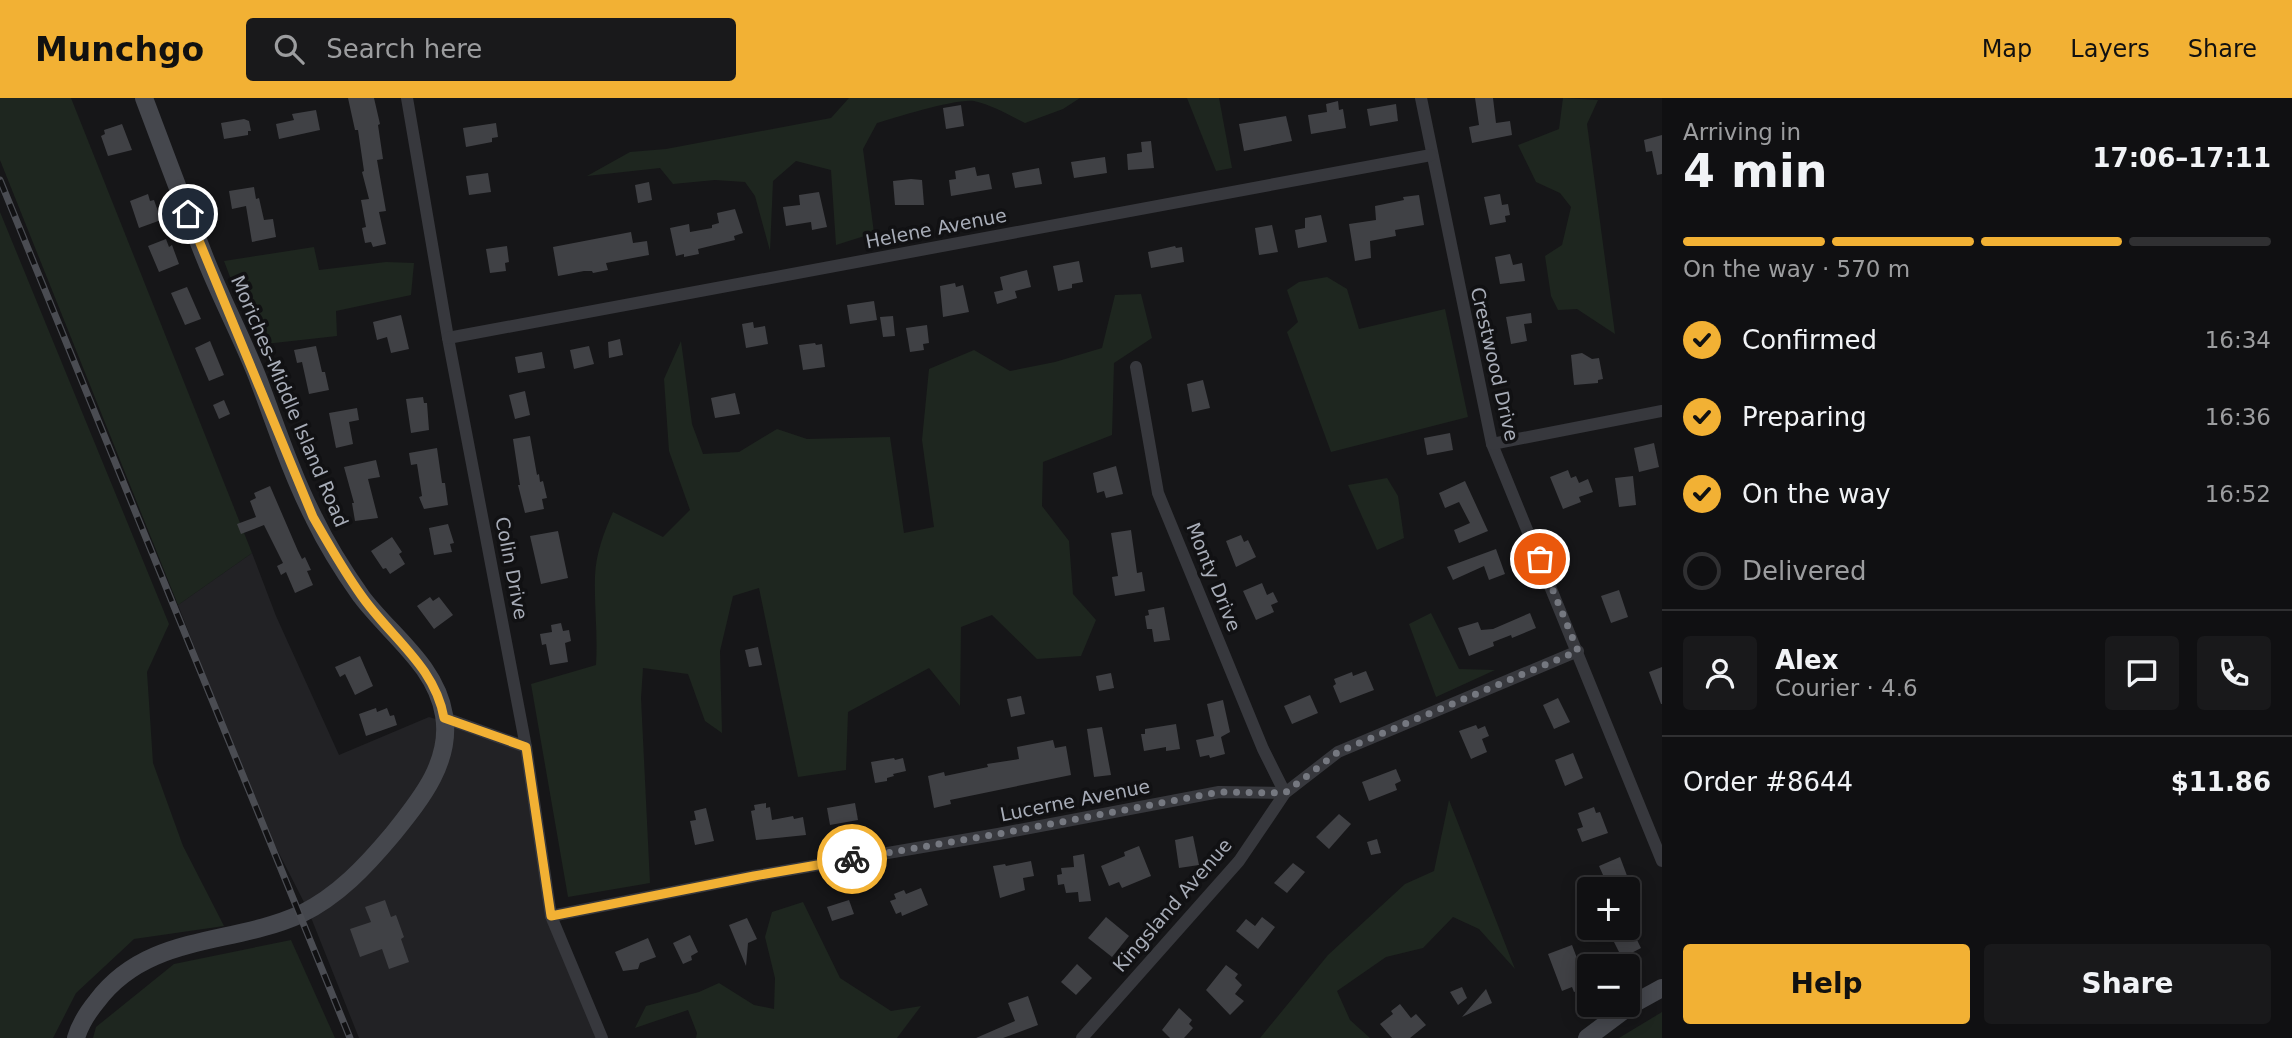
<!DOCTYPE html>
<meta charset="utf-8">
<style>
body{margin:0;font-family:"DejaVu Sans",sans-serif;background:#19191b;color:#f1f3f6;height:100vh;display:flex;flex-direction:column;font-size:26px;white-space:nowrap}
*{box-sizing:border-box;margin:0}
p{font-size:23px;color:#9c9d9f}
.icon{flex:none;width:38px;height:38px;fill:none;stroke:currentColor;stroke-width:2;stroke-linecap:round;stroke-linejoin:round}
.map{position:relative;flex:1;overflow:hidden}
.panel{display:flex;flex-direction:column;background:#101012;width:630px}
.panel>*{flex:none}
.tools{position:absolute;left:1577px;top:779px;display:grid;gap:14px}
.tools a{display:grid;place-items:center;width:63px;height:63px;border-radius:7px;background:#101012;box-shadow:0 4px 18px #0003,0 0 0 2px #303032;font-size:35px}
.pin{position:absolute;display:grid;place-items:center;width:60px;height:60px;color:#fff;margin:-30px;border:4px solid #fff;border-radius:50%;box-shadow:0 2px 7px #0007}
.courier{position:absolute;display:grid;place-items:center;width:70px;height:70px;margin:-35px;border:5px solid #f2b134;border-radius:50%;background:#fff;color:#222;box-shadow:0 2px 9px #0007}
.head em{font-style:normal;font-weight:700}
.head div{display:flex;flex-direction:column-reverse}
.head{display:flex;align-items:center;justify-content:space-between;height:119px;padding:0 21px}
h1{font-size:46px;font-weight:700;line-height:52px}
.bar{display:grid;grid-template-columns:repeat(4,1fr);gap:10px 7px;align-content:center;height:84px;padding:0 21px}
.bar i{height:9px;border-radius:5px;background:#303032}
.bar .selected{background:#f2b134}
.bar p{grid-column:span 4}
.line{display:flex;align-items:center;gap:18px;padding:0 21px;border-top:2px solid #303032}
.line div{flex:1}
.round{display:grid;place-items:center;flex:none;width:74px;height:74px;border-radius:7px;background:#19191b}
ol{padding:0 21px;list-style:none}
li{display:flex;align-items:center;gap:21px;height:77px}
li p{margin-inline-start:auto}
li .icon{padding:7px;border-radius:50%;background:#f2b134;color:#111;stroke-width:4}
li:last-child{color:#9c9d9f}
li i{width:38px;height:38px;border:4px solid #303032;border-radius:50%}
.button{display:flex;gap:14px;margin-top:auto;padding:14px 21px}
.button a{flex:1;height:80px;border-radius:7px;background:#f2b134;color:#111;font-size:28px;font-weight:700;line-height:80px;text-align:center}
.button a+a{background:#19191b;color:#f1f3f6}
header{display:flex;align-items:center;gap:42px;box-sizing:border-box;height:98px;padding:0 35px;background:#f2b134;color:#111}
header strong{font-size:33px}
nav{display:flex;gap:38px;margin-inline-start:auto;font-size:24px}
.search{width:490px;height:63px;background:#19191b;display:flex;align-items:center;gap:18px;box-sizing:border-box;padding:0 24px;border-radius:7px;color:#9c9d9f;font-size:26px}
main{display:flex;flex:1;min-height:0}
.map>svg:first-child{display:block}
.built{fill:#222225}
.green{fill:#1e261f}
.building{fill:#404145}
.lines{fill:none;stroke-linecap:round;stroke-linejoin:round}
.street{stroke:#37383d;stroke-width:12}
.secondary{stroke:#45474d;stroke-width:18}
.rail-casing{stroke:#4a4c52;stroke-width:7}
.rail{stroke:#111113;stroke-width:4.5;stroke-dasharray:13;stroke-linecap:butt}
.done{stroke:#757880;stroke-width:7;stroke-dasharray:0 12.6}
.route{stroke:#f2b134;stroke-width:9}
.labels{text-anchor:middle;stroke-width:7;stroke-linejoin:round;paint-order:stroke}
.street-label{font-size:19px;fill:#a8adb8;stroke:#111113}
</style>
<header>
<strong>Munchgo</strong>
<div class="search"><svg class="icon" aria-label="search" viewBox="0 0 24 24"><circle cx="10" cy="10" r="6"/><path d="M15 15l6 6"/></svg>Search here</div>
<nav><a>Map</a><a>Layers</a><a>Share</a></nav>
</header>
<main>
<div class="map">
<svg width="1662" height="940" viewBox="0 0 1662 940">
<rect width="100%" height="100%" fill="#161618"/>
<!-- built -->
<polygon class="built" points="252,455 276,518 339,657 429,619 526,649 551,818 602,940 359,940 308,812 261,720 178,507"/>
<!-- green -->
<g class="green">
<polygon points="0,0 71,0 252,455 178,507 0,62"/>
<path d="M849,0H1080L1063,11L1025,25C1009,17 992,7 974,3C958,0 896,19 877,25L863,51L874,135L836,147L831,72L796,63L773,83L770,153L755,98L745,84L715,82L673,86L660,70L587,78L630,54L666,51L831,20Z"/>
<polygon points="1187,0 1219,0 1232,70 1216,73"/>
<polygon points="1563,0 1598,2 1587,26 1615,236 1577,211 1558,212 1551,198 1545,158 1562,147 1571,109 1560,95 1536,84 1518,47 1559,31"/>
<polygon points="0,114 169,526 147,574 153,665 183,748 224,828 134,841 76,895 53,940 0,940"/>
<polygon points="314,149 319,172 386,164 414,165 411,197 336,213 337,238 256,247 224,163"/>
<polygon points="1327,179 1347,191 1359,231 1445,211 1468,319 1331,354 1287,234 1298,224 1287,192 1299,184"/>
<path d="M1141,196L1152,240L1114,265L1112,337L1043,364L1042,408L1069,443L1073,496L1096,522L1081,558L1037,561L992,517L961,529L960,608L929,570L848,614L846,672L798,679L759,490L733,498L720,553L722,635L705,623L688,576L643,570L641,600L650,785L568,799L531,586L596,567C598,536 594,508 595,478C596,455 604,434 613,414L663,439L690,412L669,353L664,281L681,243L692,326L703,356L739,354L777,331L807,341L890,339L904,435L934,429L922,342L929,271L974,252L1010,273L1055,264L1102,250L1115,197Z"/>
<polygon points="1387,380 1398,398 1404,440 1377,452 1348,387"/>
<polygon points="1431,515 1459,571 1495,572 1436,599 1409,526"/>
<polygon points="1449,702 1515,871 1479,831 1453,819 1423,850 1386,859 1337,893 1350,922 1370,940 1260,940 1328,857 1405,786 1434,773"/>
<polygon points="803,804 840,880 891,913 921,908 897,940 696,940 697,935 688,912 635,930 646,908 699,894 719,885 754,907 774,911 775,880 765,839 772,814"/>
<polygon points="291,842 335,940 93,940 96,929 174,866"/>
<polygon points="1662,914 1662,940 1619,940"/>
</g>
<!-- building -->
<g class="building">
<polygon points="348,0 374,0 380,26 378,27 383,61 377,62 386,113 379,114 386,146 373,149 371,144 365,145 362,130 366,129 361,102 369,101 362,74 364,73 358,32 355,32"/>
<polygon points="1475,0 1493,0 1496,25 1510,23 1512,37 1472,45 1469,29 1479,27"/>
<polygon points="1338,3 1339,12 1343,11 1346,30 1311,36 1308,17 1327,14 1326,6"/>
<polygon points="1396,6 1398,23 1370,28 1367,11"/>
<polygon points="961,7 964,28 946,31 943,10"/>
<polygon points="316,12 320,32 279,41 276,26 294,22 292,16"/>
<polygon points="1286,18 1292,43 1244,53 1239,26"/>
<polygon points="244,21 249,23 251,33 248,33 248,37 224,41 221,25"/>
<polygon points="496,25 498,39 492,40 492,44 466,49 463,30"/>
<polygon points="122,26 132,52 108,58 101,38 105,36 104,32"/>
<polygon points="1662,37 1662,76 1657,77 1652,53 1646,54 1644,42"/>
<polygon points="1151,43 1154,70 1128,72 1127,56 1142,54 1141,44"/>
<polygon points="1105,59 1107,75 1074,80 1071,64"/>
<polygon points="975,69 977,78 989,76 992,91 951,98 949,82 956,81 955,73"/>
<polygon points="1039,70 1042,86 1015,90 1012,75"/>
<polygon points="488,75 491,94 469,97 466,78"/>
<polygon points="911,81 922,82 924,107 895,107 893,83"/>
<polygon points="649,84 652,102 638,105 635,87"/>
<polygon points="254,89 256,101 259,100 264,122 273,121 276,139 252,144 246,108 232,111 229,93"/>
<polygon points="819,94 827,129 812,132 811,124 786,128 783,109 800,107 799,97"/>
<polygon points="148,96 150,103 154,102 161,122 139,130 130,103"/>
<polygon points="1500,96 1502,107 1508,106 1510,117 1505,118 1506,124 1490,127 1484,99"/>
<polygon points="1419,97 1424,127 1395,132 1396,138 1370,143 1371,160 1355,163 1349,126 1376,122 1375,108 1404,102 1403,99"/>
<polygon points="735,111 743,135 734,138 735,142 698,151 699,156 684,159 684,156 676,158 670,130 689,126 690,134 712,130 712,127 719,125 717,115"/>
<polygon points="1321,117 1327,144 1298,150 1295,132 1305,130 1305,120"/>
<polygon points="1272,127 1278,154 1259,157 1255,130"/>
<polygon points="631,134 633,145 647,143 649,157 606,165 608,172 593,175 592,173 584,173 558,178 553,149"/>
<polygon points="166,141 169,149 172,147 179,166 159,174 148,148"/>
<polygon points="507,148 509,164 505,165 506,173 490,175 486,151"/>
<polygon points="1175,148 1176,150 1182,149 1184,164 1151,170 1148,154"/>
<polygon points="1510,156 1513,167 1522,165 1525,183 1500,186 1495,159"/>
<polygon points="1079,163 1083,184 1072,186 1072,190 1058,193 1053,168"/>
<polygon points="1027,172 1031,189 1015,193 1017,200 997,206 994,194 1003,192 1000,179"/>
<polygon points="955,185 956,189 963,187 969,214 943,219 940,188"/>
<polygon points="187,189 201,221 185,227 171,195"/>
<polygon points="874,203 877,222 850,226 847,207"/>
<polygon points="1531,215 1532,225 1524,226 1527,243 1511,246 1506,219"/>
<polygon points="401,217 409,251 391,255 387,239 377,242 373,224"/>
<polygon points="893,218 895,238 883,239 880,219"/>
<polygon points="753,224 754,230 765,228 768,246 746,250 742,226"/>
<polygon points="927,227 929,245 923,246 924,252 910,254 906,230"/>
<polygon points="620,241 623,257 609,260 608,244"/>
<polygon points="210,243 224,277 209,283 195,250"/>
<polygon points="815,245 816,247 822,246 825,269 803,272 799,247"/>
<polygon points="316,248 322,274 325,274 329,292 309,296 302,264 297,265 294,252"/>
<polygon points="589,248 594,266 574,271 570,252"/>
<polygon points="542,254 545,270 518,275 515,259"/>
<polygon points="1582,255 1592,261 1599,260 1603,281 1598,282 1598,285 1574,287 1571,257"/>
<polygon points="1203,282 1210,310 1192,314 1187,286"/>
<polygon points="525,293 530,317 515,321 509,297"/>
<polygon points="735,295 740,316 715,320 711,300"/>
<polygon points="423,299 424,305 427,305 429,332 411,335 406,301"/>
<polygon points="224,302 230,316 219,321 213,307"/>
<polygon points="357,310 359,322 349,324 353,346 336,350 329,315"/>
<polygon points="1450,335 1453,352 1427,357 1424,340"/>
<polygon points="530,338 537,377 539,376 540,384 543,383 547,400 542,401 544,411 525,415 518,387 520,387 513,341"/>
<polygon points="1654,345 1659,369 1639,374 1634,350"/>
<polygon points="437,350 442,385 445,385 448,407 424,411 419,399 422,398 417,366 411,367 409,355"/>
<polygon points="376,362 380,379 368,381 378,420 355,423 352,405 354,405 344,369"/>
<polygon points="1116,368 1123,396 1106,400 1104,393 1097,395 1093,375"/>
<polygon points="1568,372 1571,380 1576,378 1579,385 1588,381 1593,394 1579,399 1581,404 1563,411 1550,379"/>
<polygon points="1633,378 1636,407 1619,409 1615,380"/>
<polygon points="1465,383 1488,433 1459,445 1454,432 1470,425 1459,404 1445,410 1439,395"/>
<polygon points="270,388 298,453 302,461 305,459 311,472 307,473 313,487 295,495 286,474 281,477 277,468 283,465 264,427 241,436 237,426 256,419 250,403 256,400 254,395"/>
<polygon points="448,426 454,445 450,446 452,454 434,457 429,430"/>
<polygon points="1131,432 1137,475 1142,474 1145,493 1115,498 1112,479 1118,478 1111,435"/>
<polygon points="558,433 568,480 541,486 530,438"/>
<polygon points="1241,437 1244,444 1248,442 1256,459 1236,469 1226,443"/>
<polygon points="392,439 402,454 399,456 405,466 390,476 386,470 383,471 371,453"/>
<polygon points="1496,451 1505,476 1489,482 1484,468 1453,482 1447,469"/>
<polygon points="1262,485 1267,497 1273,494 1278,504 1271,507 1274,514 1256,522 1243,493"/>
<polygon points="1619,492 1628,519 1611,525 1601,498"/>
<polygon points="430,499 433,503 439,499 453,517 434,531 417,508"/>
<polygon points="1164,509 1170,542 1154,544 1152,531 1147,531 1145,518 1149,517 1148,512"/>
<polygon points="1530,515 1536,530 1512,540 1511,537 1493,544 1494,548 1469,558 1458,530 1478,524 1481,532 1493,531"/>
<polygon points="561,525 563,533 569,532 571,543 565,545 568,564 550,567 546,546 542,547 540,536 552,534 551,527"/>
<polygon points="758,549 762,567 749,569 745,552"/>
<polygon points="360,558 373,588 355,597 345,576 340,579 335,569"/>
<polygon points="1662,569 1662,606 1661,606 1649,574"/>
<polygon points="1366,573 1374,592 1340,605 1333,588 1336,586 1334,581 1352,574 1353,578"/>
<polygon points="1111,575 1114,590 1099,593 1096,578"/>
<polygon points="1310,597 1318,615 1292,626 1284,608"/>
<polygon points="1021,598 1025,616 1011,619 1007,601"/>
<polygon points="1558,600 1570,624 1554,631 1543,607"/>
<polygon points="1223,602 1230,634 1221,639 1225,656 1210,660 1209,657 1200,659 1196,642 1214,638 1207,606"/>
<polygon points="376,610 377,614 387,610 390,618 394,617 397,627 366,638 359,616"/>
<polygon points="1176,626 1180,651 1166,653 1166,649 1144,653 1141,636 1145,636 1145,631"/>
<polygon points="1476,627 1478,631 1485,628 1489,638 1482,641 1487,654 1471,661 1459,633"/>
<polygon points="1102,629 1111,677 1094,679 1087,631"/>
<polygon points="1053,642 1055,650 1066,648 1071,677 950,702 951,706 934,710 928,678 944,674 945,678 988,669 987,666 1019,661 1017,649"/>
<polygon points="1573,655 1583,680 1565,688 1555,662"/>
<polygon points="894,660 895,662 903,660 906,673 893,676 894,678 887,680 887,683 875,685 871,664"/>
<polygon points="1396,671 1401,683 1395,686 1397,692 1369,703 1362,684"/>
<polygon points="766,705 766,710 770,709 772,722 793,718 794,721 803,719 806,737 756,742 751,713 755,712 754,707"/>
<polygon points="855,705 858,722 830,727 827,710"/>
<polygon points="1594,709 1596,715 1600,714 1608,735 1582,744 1577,731 1583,729 1578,715"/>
<polygon points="706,710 714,743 695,747 690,723 696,722 694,713"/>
<polygon points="1339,716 1351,726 1329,751 1316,739"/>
<polygon points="1193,738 1199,767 1179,770 1175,742"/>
<polygon points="1377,741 1381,755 1371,757 1367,744"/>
<polygon points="1139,748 1151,778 1122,790 1119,784 1109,788 1101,768 1125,758 1124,754"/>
<polygon points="1084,756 1091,803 1079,804 1078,794 1066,795 1064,786 1058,787 1057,777 1062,776 1061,770 1074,769 1073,758"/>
<polygon points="1620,759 1632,791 1603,791 1598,779 1603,777 1599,768"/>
<polygon points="1031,763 1034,778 1023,780 1025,792 1000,800 993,768 1005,766 1006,768"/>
<polygon points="1293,765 1305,774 1287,795 1274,785"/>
<polygon points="921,790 928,807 902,818 901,814 896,816 890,803 896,801 894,796 904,792 906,796"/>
<polygon points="385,802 391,819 396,817 404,839 401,841 409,864 389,871 382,851 360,859 350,831 371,824 365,809"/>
<polygon points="849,802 854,816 832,823 827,809"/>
<polygon points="1106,819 1129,838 1112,859 1088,840"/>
<polygon points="1262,819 1275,829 1258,851 1236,833 1246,821 1255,828"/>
<polygon points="747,820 757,841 748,845 746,868 729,827"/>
<polygon points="1633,834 1641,850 1622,860 1614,844"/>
<polygon points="690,837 698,854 691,858 692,862 683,866 673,845"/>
<polygon points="648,840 656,859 640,865 638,871 623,873 615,854"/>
<polygon points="1572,847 1588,889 1574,894 1572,889 1562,893 1548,856"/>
<polygon points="1077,866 1092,880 1076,897 1061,884"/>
<polygon points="1226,867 1238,876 1235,880 1242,887 1235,896 1244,903 1230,917 1206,892"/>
<polygon points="1462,889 1467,900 1458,907 1450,894"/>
<polygon points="1486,891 1492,905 1462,919"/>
<polygon points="1028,898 1038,927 1003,940 976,940 1015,923 1008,905"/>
<polygon points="1400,906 1411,920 1416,916 1426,927 1410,940 1392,940 1380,926 1393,916 1391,913"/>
<polygon points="1179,910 1192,922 1189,926 1193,930 1184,940 1170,940 1162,932"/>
</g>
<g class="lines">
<!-- street -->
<g class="street">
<polyline points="407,0 448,240 526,649 551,818 602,940"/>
<polyline points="1421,0 1492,346 1662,763"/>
<polyline points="448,240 1431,57"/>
<polyline points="1492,346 1662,313"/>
<polyline points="445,620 526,649"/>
<polyline points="551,818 754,778 998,736 1219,694 1285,695 1338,654 1578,553"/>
<polyline points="1082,940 1239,763 1285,695 1263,651 1158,395 1136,269"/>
</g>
<!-- secondary -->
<g class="secondary">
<path d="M76,940C80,926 88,914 97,903C148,835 231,848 301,816C338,798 366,768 392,737C420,702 452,664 444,617C436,567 390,537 361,498C344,474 327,447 314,420C291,375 275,325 257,278C241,238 221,200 205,160C184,107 164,53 144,0"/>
<polyline points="1587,940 1631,907 1662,890"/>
</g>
<defs>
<polyline id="rail" points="0,82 350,940"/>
</defs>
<!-- rail casing -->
<use href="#rail" class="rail-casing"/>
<!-- rail -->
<use href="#rail" class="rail"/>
</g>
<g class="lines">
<!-- done -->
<polyline class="done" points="852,761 998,736 1219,694 1285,695 1338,654 1578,553 1540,461"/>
<!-- route -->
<path class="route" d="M188,116L313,419C328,445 343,472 361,497C390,539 435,568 444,620L526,649L551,818L754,778L852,761"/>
</g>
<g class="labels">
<!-- street labels -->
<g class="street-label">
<text transform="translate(936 130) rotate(-11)" y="7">Helene Avenue</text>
<text transform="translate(1495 266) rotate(77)" y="7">Crestwood Drive</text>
<text transform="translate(290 303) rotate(67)" y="7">Moriches-Middle Island Road</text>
<text transform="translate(512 470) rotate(79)" y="7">Colin Drive</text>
<text transform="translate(1214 479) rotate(68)" y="7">Monty Drive</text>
<text transform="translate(1075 702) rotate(-11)" y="7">Lucerne Avenue</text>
<text transform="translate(1172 807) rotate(-49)" y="7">Kingsland Avenue</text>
</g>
</g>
</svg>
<div class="tools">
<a>+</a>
<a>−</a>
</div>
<div class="pin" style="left:1540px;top:461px;background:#ea580c"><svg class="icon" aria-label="bag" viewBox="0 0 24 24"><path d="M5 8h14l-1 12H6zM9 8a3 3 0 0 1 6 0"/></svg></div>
<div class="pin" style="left:188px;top:116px;background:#1f2937"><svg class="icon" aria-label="home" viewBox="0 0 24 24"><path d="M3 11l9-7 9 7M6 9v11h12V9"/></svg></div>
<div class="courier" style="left:852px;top:761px"><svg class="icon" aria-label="bike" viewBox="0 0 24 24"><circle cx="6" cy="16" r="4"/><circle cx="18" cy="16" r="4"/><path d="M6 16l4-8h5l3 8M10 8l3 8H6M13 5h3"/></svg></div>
</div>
<section class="panel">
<div class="head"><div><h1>4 min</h1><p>Arriving in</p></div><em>17:06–17:11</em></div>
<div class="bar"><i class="selected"></i><i class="selected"></i><i class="selected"></i><i></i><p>On the way · 570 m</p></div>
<ol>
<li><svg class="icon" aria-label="check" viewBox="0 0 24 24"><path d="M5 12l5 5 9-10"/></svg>Confirmed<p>16:34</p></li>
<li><svg class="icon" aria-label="check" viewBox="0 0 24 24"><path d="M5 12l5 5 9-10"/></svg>Preparing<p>16:36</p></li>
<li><svg class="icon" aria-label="check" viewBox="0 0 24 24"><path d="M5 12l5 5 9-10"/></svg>On the way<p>16:52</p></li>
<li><i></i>Delivered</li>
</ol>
<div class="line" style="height:126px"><a class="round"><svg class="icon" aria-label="person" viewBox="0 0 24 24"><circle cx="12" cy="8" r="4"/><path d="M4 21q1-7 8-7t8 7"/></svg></a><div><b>Alex</b><p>Courier · 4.6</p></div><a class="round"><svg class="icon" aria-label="chat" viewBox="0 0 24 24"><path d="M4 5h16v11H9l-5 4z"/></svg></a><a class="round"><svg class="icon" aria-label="phone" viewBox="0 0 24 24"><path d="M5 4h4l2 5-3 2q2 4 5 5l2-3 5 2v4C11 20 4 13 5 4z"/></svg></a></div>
<div class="line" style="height:91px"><div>Order #8644</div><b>$11.86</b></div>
<div class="button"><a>Help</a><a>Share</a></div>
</section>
</main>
